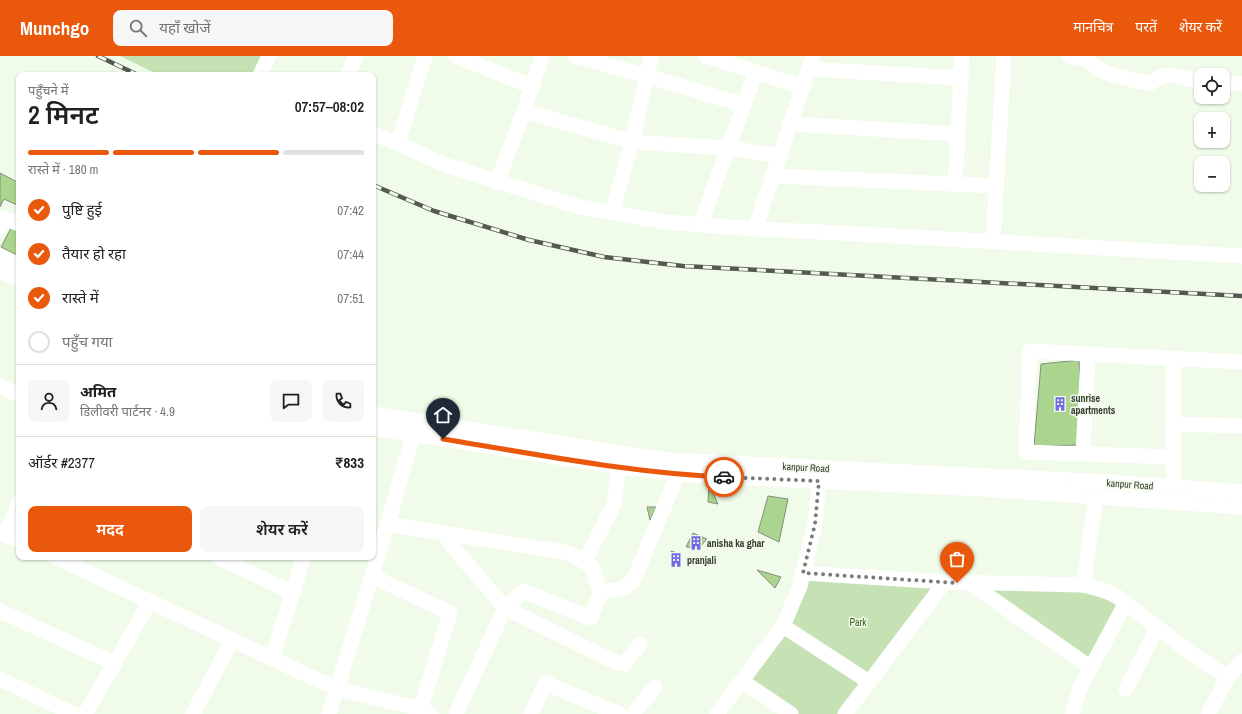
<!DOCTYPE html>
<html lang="hi">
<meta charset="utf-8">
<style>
body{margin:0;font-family:"Archivo Narrow","Noto Sans Devanagari",sans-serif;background:#f6f6f6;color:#202124;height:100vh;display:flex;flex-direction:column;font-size:15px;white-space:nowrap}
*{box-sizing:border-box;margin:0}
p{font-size:13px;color:#757577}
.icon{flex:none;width:22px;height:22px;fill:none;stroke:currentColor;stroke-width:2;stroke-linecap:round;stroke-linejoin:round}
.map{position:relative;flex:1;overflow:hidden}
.panel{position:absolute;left:16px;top:16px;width:360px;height:488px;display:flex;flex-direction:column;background:#fff;border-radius:8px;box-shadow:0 1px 3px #0004}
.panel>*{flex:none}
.tools{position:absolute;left:1194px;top:12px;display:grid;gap:8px}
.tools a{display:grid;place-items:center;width:36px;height:36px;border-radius:8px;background:#fff;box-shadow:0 1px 3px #0004;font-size:20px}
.pin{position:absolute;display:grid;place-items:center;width:34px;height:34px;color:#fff;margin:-41px -17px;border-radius:50% 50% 50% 0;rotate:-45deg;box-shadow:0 0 4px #0007}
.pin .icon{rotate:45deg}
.courier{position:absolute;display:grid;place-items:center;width:40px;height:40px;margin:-20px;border:3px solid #ea580c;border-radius:50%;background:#fff;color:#222;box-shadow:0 1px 5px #0007}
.summary em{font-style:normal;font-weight:600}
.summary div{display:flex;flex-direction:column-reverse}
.summary{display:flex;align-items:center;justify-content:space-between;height:68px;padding:0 12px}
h1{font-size:26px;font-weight:600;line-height:30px}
.bar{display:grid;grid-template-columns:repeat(4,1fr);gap:6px 4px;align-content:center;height:48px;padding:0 12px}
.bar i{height:5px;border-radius:3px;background:#e0e0e0}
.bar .selected{background:#ea580c}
.bar p{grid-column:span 4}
.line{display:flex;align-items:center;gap:10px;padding:0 12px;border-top:1px solid #e0e0e0}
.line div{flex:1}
.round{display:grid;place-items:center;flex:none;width:42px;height:42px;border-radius:8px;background:#f6f6f6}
ol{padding:0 12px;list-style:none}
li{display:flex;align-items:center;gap:12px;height:44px}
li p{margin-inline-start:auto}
li .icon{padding:4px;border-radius:50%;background:#ea580c;color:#fff;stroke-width:4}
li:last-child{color:#757577}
li i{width:22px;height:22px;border:2px solid #e0e0e0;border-radius:50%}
.action{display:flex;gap:8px;margin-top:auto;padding:8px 12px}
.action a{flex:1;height:46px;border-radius:8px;background:#ea580c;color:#fff;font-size:16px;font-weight:600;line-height:46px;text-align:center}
.action a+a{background:#f6f6f6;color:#202124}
header{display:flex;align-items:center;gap:24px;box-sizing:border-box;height:56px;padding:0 20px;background:#ea580c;color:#fff}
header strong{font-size:19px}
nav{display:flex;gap:22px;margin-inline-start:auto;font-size:14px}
.search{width:280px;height:36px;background:#f6f6f6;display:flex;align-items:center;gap:10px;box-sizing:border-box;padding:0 14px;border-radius:8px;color:#757577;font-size:15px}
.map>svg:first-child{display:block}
.green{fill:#c6e2b5}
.building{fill:#abd48f;stroke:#848f7e}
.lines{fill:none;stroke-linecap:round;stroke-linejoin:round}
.minor{stroke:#fff;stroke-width:15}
.rail-casing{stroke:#545a51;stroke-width:4.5}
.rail{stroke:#f0fce9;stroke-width:3;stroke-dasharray:9;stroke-linecap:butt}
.done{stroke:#777f73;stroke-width:4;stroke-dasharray:0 7.2}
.route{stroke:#ea580c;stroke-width:5}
.labels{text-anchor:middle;stroke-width:3;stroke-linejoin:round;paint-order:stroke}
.poi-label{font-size:10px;font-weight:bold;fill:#363b33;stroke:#f0fce9;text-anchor:start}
.street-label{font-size:10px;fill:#363b33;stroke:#f0fce9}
.park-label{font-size:10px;fill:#3a5f1b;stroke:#f0fce9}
</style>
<header>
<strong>Munchgo</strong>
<div class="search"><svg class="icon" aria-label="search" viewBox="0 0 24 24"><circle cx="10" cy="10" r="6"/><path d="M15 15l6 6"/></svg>यहाँ खोजें</div>
<nav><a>मानचित्र</a><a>परतें</a><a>शेयर करें</a></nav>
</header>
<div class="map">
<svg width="1242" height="658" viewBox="0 0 1242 658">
<rect width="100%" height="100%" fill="#f0fce9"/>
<!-- green -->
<g class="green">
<polygon points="120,0 261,0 252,19 159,19"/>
<polygon points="803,517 945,526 845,658 791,658 742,625 783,570"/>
<polygon points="979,527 1083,529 1124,546 1091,612"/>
</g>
<!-- building -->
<g class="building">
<polygon points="0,117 19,127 19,150 4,143 0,151"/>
<polygon points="11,172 19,175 19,200 1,191"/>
<polygon points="1079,304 1084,389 1034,390 1041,308"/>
<polygon points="709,428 718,448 708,446"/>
<polygon points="768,440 788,443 779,486 758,476"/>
<polygon points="647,451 656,451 650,464"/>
<polygon points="693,477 707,483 699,492 686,491"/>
<polygon points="671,495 680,498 676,510"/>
<polygon points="757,514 781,521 775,532"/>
</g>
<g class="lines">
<!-- minor -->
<g class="minor">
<polyline points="456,0 533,31"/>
<polyline points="575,0 647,20 632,86 728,92 780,100"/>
<polyline points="651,0 647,20 744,49"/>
<polyline points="706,0 803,31"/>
<polyline points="1069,0 1088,3"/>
<path d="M1088,0C1088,17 1137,25 1151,27C1167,12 1183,24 1201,25"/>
<polyline points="809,13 961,22"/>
<polyline points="260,19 269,0"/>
<polyline points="348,19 356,0"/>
<polyline points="1223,27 1242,28"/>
<polyline points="524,55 632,86 612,156"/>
<polyline points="790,68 958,78"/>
<polyline points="373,78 398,87 445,109 580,151 666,166 755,173 860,178 1242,200"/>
<polyline points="398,87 425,0"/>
<polyline points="773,120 997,130"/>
<polyline points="497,126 524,55 542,0"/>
<polyline points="955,129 962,0"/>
<polyline points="700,169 756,16"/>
<polyline points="0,171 4,162 19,168"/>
<polyline points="755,173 813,0"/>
<polyline points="993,186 1004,0"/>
<polyline points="0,200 19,209"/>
<polyline points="0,215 19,224"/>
<polyline points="1174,302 1173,401 1026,396 1030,295 1242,306"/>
<polyline points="0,330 19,339"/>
<polyline points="373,358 667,404 1109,426 1242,436"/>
<polyline points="1173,368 1242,370"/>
<polyline points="373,372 619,411 686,419 981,433 1242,451"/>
<polyline points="1083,398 1088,298"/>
<polyline points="1173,401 1174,431"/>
<polyline points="387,468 569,497 592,510 600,537 591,562 523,535 505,552 449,486 446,478"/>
<polyline points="0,476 19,484"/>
<polyline points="6,479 19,446"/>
<polyline points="55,501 337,633 421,653 431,658"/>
<polyline points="218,501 293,537"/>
<polyline points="584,506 614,449 619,411"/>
<polyline points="803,517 945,526 1083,529 1096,441"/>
<polyline points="372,520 450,557 419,658"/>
<polyline points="970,527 1091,612"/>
<polyline points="600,537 624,532 633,525 678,418"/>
<polyline points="1124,546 1195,600 1228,621 1208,658"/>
<polyline points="0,555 114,607"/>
<polyline points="783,570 869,626"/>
<polyline points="272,602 304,501"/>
<polyline points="1228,621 1242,605"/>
<polyline points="0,623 74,658"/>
<polyline points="742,625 791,658"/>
<polyline points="1126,633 1157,572"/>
<polyline points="85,658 150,546"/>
<polyline points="193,658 232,584"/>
<polyline points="329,658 372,520 416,370"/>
<polyline points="456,658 505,552 615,606 624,608 640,588"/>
<polyline points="531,658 545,627 619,658"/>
<polyline points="633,658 655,631"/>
<polyline points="717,658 783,570 800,530 803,517 815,468 819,425"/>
<polyline points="845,658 945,526"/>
<path d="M1072,658L1080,632L1124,550V546C1112,535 1098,533 1083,529"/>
</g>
<defs>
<g id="rail">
<polyline points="98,0 138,19"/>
<polyline points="373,129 434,155 529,184 604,201 683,210 1242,240"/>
</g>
</defs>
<!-- rail casing -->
<use href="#rail" class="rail-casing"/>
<!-- rail -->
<use href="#rail" class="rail"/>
</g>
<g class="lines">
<!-- done -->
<polyline class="done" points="724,421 819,425 815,468 803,517 957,527"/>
<!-- route -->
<path class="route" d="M443,383C536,398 630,417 724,421"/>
</g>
<!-- icons -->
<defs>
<symbol id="building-bare" viewBox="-9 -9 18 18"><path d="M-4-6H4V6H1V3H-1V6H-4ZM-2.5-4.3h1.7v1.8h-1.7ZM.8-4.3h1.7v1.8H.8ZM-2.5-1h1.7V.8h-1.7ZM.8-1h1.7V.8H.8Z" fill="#7469e4" stroke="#f0fce9" stroke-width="2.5" paint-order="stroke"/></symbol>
</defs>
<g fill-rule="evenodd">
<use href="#building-bare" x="1050" y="338" width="20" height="20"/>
<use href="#building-bare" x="686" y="477" width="20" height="20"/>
<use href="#building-bare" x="666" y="494" width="20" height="20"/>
</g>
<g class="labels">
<!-- poi labels -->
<g class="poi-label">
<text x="1071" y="346">sunrise<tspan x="1071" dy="12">apartments</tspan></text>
<text x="707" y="491">anisha ka ghar</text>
<text x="687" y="508">pranjali</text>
</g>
<!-- street labels -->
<g class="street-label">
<text transform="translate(806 411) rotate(3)" y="4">kanpur Road</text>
<text transform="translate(1130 428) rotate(4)" y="4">kanpur Road</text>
</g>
<!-- park labels -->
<g class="park-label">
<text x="858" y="570">Park</text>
</g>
</g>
</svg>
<div class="tools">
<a><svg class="icon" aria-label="locate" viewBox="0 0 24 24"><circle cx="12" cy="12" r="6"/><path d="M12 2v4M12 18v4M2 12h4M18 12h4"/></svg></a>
<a>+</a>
<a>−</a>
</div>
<div class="pin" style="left:957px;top:527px;background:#ea580c"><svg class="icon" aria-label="bag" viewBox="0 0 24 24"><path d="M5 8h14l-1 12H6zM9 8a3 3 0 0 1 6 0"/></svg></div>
<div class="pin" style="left:443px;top:383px;background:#1f2937"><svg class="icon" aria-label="home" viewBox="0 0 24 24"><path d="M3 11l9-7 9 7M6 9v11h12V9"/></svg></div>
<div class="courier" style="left:724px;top:421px"><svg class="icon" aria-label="car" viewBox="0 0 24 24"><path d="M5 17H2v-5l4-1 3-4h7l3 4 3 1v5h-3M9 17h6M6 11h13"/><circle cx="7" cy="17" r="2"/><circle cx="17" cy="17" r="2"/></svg></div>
<section class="panel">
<div class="summary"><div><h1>2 मिनट</h1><p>पहुँचने में</p></div><em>07:57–08:02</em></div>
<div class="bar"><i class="selected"></i><i class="selected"></i><i class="selected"></i><i></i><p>रास्ते में · 180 m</p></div>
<ol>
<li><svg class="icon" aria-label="check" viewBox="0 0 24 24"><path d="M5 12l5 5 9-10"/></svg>पुष्टि हुई<p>07:42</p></li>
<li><svg class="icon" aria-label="check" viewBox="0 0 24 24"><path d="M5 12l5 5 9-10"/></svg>तैयार हो रहा<p>07:44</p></li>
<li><svg class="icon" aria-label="check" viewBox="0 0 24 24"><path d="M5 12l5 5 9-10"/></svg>रास्ते में<p>07:51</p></li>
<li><i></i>पहुँच गया</li>
</ol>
<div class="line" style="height:72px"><a class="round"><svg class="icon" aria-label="person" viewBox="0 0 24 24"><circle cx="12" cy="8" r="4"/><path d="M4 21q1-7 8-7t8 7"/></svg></a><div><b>अमित</b><p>डिलीवरी पार्टनर · 4.9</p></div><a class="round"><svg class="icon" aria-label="chat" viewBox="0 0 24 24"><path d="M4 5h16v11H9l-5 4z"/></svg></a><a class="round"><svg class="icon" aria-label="phone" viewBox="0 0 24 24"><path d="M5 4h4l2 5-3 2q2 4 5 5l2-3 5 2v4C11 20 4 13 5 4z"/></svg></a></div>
<div class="line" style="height:52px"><div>ऑर्डर #2377</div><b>₹833</b></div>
<div class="action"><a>मदद</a><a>शेयर करें</a></div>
</section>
</div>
